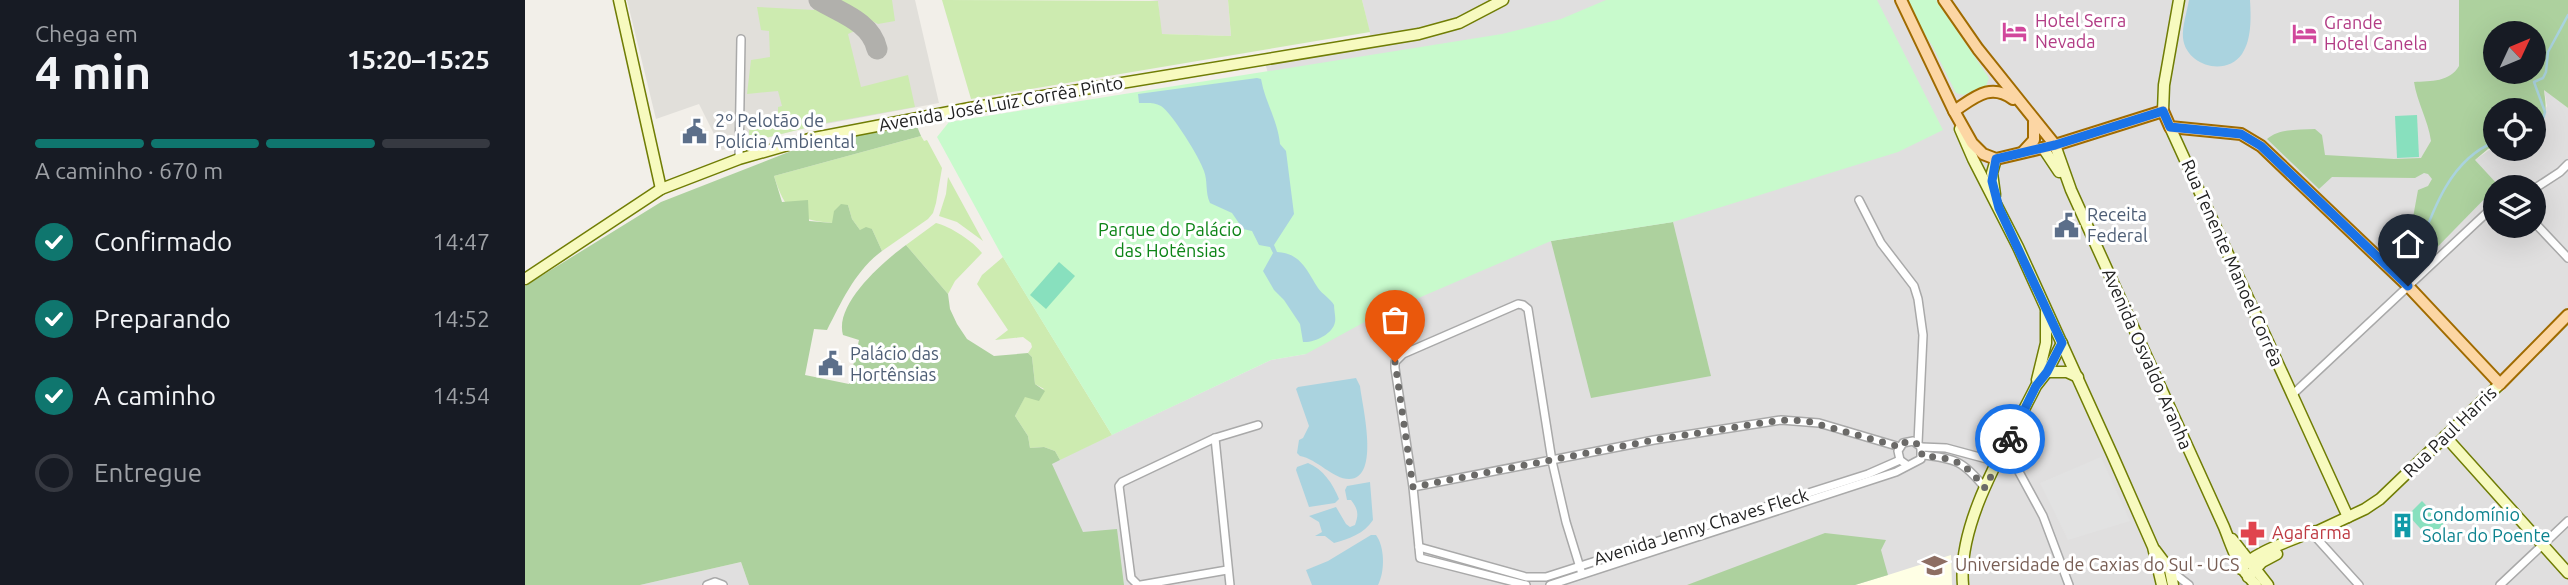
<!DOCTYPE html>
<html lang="pt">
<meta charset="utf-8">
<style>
body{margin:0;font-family:Ubuntu,sans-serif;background:#242831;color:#f1f3f6;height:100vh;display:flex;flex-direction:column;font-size:26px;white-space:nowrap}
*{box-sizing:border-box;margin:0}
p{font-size:23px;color:#9ea1a6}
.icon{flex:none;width:38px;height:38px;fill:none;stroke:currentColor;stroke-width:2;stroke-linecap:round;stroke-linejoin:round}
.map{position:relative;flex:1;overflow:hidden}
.side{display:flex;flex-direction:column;background:#171b24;width:525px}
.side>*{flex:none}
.needle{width:46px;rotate:46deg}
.tools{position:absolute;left:1958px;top:21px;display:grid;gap:14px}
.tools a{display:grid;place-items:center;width:63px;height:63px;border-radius:50%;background:#171b24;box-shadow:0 7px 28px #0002;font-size:35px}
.pin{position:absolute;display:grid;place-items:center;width:60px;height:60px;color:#fff;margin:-72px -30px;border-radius:50% 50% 50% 0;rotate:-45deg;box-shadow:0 0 7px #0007}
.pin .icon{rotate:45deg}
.courier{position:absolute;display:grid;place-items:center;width:70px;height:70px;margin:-35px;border:5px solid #1a73e8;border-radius:50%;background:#fff;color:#222;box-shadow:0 2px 9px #0007}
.head em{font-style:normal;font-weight:700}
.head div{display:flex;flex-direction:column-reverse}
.head{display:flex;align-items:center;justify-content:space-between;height:119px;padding:0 35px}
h1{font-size:46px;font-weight:700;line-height:52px}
.bar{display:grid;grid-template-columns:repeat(4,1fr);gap:10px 7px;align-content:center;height:84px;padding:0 35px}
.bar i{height:9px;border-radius:5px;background:#363941}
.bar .active{background:#0f766e}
.bar p{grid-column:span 4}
ol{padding:0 35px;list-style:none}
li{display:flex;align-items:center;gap:21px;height:77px}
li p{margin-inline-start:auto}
li .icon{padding:7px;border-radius:50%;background:#0f766e;color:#fff;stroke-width:4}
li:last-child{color:#9ea1a6}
li i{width:38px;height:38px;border:4px solid #363941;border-radius:50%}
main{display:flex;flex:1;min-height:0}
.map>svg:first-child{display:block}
.residential{fill:#e0dfdf;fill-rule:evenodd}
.education{fill:#ffffe5}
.airport{fill:#e1dfda}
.grass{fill:#cdebb0}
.forest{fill:#add19e;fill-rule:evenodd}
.park{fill:#c8facc}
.pitch{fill:#88e0be}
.parking{fill:#e2e2e2}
.water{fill:#aad3df}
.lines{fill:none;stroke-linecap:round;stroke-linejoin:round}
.stream{stroke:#aad3df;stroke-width:2.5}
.taxiway{stroke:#b1b0ac;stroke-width:21}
.street-casing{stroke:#a9a9a9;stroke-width:10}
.secondary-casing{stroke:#707d05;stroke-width:13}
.primary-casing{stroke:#a06b00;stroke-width:14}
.street{stroke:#fff;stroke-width:7}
.secondary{stroke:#f7fabf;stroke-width:10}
.primary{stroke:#fcd6a4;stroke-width:10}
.done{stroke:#6b6a68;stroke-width:7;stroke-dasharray:0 12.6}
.route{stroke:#1a73e8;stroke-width:9}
.labels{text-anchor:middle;stroke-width:6;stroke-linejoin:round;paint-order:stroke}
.hotel-label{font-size:18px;fill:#b23c85;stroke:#fff;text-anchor:start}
.street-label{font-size:18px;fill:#222;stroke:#fff}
.service-label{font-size:18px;fill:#4e5e75;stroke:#fff;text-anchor:start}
.park-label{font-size:18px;fill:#0c8416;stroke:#fff}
.culture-label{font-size:18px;fill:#0d838f;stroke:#fff;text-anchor:start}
.health-label{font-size:18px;fill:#be3a42;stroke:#fff;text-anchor:start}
.education-label{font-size:18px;fill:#785e54;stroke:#fff;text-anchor:start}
</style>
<main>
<section class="side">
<div class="head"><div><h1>4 min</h1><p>Chega em</p></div><em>15:20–15:25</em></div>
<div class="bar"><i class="active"></i><i class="active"></i><i class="active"></i><i></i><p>A caminho · 670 m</p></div>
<ol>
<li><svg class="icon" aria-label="check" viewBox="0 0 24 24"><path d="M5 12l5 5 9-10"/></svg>Confirmado<p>14:47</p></li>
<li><svg class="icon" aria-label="check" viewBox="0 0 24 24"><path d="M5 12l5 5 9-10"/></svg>Preparando<p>14:52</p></li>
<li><svg class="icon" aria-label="check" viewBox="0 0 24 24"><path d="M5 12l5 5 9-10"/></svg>A caminho<p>14:54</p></li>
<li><i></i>Entregue</li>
</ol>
</section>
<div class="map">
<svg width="2043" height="585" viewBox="0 0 2043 585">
<rect width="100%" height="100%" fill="#f2efe9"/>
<!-- residential -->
<g class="residential">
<path d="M837,0H1934V66L1950,160L1970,146V149H2009V129L2022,106L2019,89L2043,108V585H540L527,463L746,360L781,354L764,149L739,59L847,42ZM1970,187H2009V226H1970Z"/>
<polygon points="216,562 224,585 115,585"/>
</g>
<!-- education -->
<polygon class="education" points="1426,555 1427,585 1330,585 1363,575"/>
<!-- airport -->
<g class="airport">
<polygon points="102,0 390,0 414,103 279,128 197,150 174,104 131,119"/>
<polygon points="625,0 703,0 706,36 636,34 633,1"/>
</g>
<!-- grass -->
<g class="grass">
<polygon points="307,0 367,0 370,21 353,24"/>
<polygon points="417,0 633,1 637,34 706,36 703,0 837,0 845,32 446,99"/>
<polygon points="291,4 329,23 332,30 323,34 336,87 383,75 390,107 301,123 224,142 224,130 253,126 253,107 257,106 253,91 222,94 226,60 245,57 244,31 236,30 232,7 289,10"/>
<path d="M396,136L399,141L402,140L417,168L411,203L408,213L403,219L357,251L347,229L335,230L327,219L323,205L307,223C270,220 260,211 249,176Z"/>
<polygon points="423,177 458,241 432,222 414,216 421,194"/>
<path d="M411,223C425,226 449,242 457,253L430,281L423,294L381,245Z"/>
<polygon points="478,257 587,435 535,460 530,451 519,447 505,448 503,436 490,416 500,396 519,389 510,384 507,357 503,353 507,347 506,343 498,337 470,340 483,330 452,284 457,275"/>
</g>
<!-- forest -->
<g class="forest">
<path d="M1934,0H2043V108L2019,90C2021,107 2024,118 2009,129V110H1970V146L1963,149L1950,160L1973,185L1884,276V242L1893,232L1894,227L1887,223L1893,190L1903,186L1907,179L1903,174L1899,173L1890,178L1807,177L1794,189L1742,139C1755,128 1774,130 1790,129L1797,135L1800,155L1869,159L1896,158L1906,141C1903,120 1892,102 1889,82C1906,81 1925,82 1934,66ZM2009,33V72H1970V33Z"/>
<path d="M391,124L396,136L249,176L257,202L283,200L284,221L307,223L309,211L316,204L323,205L327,219L335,230L341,227L347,229L357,251C330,271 317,301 302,330L289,329L280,375L324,384L334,340L318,335C309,304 359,261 381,245L423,294L425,309L432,324L442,339L469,356L503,353L507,357L510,384L520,391L514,401L500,397L490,416L503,436L505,448L519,447L530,451L535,460L527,464L558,532L592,529L599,585H224L216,562L115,585H0V286L136,202L279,146Z"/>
<polygon points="1148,222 1186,376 1066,398 1026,241"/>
<polygon points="1300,533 1361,540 1356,550 1363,575 1330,585 1162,585"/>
</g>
<!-- park -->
<g class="park">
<polygon points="1081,0 1352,0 1418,130 1373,152 1148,222 1026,241 847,318 781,354 746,360 587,435 476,254 412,137 424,122 977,34 1036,19"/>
<polygon points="1381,0 1411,0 1464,78 1461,86 1438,95 1431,93 1408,47 1392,22"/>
</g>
<!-- pitch -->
<g class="pitch">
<polygon points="1892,115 1894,157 1872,158 1870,116"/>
<polygon points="534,262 550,276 521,309 505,295"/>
<polygon points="1897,501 1919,524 1904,538 1883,515"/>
</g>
<!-- parking -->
<polygon class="parking" points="1576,457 1605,521 1543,540 1515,483"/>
<!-- water -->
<g class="water">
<path d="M1664,0H1725C1726,17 1727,39 1717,54C1701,77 1661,66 1658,38C1657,26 1662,12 1664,0Z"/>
<path d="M732,78L736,79C740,102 753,121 755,144L761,151L769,214L749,245L752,252C776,253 782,271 793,288C798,295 805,298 809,305C809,310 811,318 810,322C808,334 789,343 778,342L775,324L759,300L749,290L738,271L748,253L745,247L734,245L727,231L718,229L707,213L685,203C680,192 683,182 679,171C675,158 647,113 636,106C629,102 622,103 614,103L613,94Z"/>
<path d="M831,378L835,386C837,405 856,479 824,479C808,479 792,459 775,456L772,453L774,440L778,438L784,426L771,389L773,387Z"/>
<path d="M783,463C798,469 808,484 814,499L810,503L784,507L771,470L772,467Z"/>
<path d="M845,482L848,520C839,534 823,539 809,543L800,536H790L797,532L794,522L784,516L811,507L821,524L825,527L830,525C834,514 833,509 826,500H822L820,490L822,486Z"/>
<path d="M846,535H851C860,547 860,572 853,585H787L781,570L803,561Z"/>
</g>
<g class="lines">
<!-- stream -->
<g class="stream">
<polyline points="2009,127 2018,119 2020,112 2009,82 2018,78 2021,72 2023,52 2043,15"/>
<path d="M1887,267C1904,222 1921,160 1970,142"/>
</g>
<!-- taxiway -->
<path class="taxiway" d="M294,0C316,13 346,22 352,49"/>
<defs>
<g id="street">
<polyline points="214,159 216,39"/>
<polyline points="2009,189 2035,172 2043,164"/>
<polyline points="1334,200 1356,243 1389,286 1393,299 1398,335 1393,443"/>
<polyline points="2009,222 2043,258"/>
<polyline points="1767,395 1970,205"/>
<polyline points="690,438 705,585"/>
<polyline points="1396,447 1421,448 1473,462"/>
<polyline points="1481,448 1518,516 1544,585"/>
<path d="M1397,455C1431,458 1439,462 1460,488"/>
<polyline points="888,487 1129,440 1256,420 1294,423 1375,447"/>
<polyline points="1786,532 1834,585"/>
<polyline points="894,547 1001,577 1021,577 1343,474 1375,460"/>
<polyline points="1646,571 1664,585"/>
<polyline points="182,585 190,582 198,585"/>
<polyline points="613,585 606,578 594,486 597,482 690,438 733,425"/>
<polyline points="616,585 702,570"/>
<polyline points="1001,585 895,558 888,487 870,368 870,362 878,354 993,304 998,305 1003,309 1027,461 1041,522 1057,574"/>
<polyline points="1025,585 1371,472 1396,459 1396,447 1388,441 1378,443 1373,451 1375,460 1382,465"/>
<polyline points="1975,585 2043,521"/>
</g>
<g id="secondary">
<polyline points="94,0 136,189"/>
<polyline points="1638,111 1639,85 1654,0"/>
<polyline points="1645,127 1823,517"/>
<polyline points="1435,129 1448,159 1493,247 1587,454 1628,547 1637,585"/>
<path d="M1530,145L1546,190L1699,527C1709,552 1712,566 1731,585"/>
<polyline points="1518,148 1534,172"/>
<polyline points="1470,195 1467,173 1471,159"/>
<polyline points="0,279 136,189 214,159 284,139 445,108 894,34 934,23 978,0"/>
<polyline points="1522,372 1542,372 1553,377"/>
<polyline points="1512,380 1521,343 1521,312"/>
<polyline points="1920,436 2043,573"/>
<polyline points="1707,539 1743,585"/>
<polyline points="1630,550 1645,570 1648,585"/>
<path d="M1716,569C1726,553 1768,540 1786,532L1793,531L1840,509L1855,499L1975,384"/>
<polyline points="1723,577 1737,562 1752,554"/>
<path d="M1438,585C1432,521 1483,443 1511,386L1522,372L1537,343"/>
</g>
<g id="primary">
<polyline points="1376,0 1429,111 1447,143 1458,154 1471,159 1530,145 1638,111 1645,127 1716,134 1736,146 1883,286 1975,384 2043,315"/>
<polyline points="1419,0 1453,49 1530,145"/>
<path d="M1429,111C1449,98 1465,82 1488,99"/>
<polyline points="1498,152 1509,140 1509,122"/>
</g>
</defs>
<!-- street casing -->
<use href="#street" class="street-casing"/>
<!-- secondary casing -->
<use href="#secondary" class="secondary-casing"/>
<!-- primary casing -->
<use href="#primary" class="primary-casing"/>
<!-- street -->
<use href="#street" class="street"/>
<!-- secondary -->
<use href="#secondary" class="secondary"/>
<!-- primary -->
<use href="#primary" class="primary"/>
</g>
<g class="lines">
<!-- done -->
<path class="done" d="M870,362L888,487L1129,440L1256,420L1282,421L1375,447L1378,443L1388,441L1396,447L1397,456C1431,458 1439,462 1460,488L1485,439"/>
<!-- route -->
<polyline class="route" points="1485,439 1511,386 1522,372 1537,343 1474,208 1467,181 1471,159 1530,145 1638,111 1645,127 1716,134 1736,146 1883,286"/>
</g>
<!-- icons -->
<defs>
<symbol id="hotel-bare" viewBox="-9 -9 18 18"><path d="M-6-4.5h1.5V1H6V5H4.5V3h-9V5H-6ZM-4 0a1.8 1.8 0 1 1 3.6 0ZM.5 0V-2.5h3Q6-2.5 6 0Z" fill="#d1479c" stroke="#fff" stroke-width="2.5" paint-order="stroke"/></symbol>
<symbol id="civic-bare" viewBox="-9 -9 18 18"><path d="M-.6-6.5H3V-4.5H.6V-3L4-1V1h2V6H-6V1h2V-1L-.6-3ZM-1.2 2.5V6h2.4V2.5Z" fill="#5c6f8a" stroke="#fff" stroke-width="2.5" paint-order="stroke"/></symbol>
<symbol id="building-bare" viewBox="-9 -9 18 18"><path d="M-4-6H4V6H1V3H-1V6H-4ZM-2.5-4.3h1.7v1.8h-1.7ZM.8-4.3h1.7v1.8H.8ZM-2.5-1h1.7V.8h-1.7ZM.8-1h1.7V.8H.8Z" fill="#0f9aa8" stroke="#fff" stroke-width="2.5" paint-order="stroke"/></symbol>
<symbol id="pharmacy-bare" viewBox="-9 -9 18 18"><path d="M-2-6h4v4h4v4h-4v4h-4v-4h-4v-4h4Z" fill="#e0444e" stroke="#fff" stroke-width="2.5" paint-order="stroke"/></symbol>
<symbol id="university-bare" viewBox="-9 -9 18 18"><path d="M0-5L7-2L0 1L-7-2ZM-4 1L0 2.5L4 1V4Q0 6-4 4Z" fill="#8d6e63" stroke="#fff" stroke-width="2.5" paint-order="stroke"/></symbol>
</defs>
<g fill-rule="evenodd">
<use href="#hotel-bare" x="1472" y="14" width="35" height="35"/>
<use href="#hotel-bare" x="1762" y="16" width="35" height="35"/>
<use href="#civic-bare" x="152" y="114" width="35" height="35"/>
<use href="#civic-bare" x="1524" y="208" width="35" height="35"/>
<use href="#civic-bare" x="288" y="346" width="35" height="35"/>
<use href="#building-bare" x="1860" y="508" width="35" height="35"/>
<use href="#pharmacy-bare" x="1710" y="516" width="35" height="35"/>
<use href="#university-bare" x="1392" y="548" width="35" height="35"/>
</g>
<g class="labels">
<!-- hotel labels -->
<g class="hotel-label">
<text x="1510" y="27">Hotel Serra<tspan x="1510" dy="21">Nevada</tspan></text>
<text x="1799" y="29">Grande<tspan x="1799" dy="21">Hotel Canela</tspan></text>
</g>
<!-- street labels -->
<g class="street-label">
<text transform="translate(476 104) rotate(-10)" y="6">Avenida José Luiz Corrêa Pinto</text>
<text transform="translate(1707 263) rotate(66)" y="6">Rua Tenente Manoel Corrêa</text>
<text transform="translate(1622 359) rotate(66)" y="6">Avenida Osvaldo Aranha</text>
<text transform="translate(1925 432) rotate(-44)" y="6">Rua Paul Harris</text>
<text transform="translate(1176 527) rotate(-17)" y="6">Avenida Jenny Chaves Fleck</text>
</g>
<!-- service labels -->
<g class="service-label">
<text x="190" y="127">2º Pelotão de<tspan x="190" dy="21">Polícia Ambiental</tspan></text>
<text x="1562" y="221">Receita<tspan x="1562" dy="21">Federal</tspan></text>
<text x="325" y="360">Palácio das<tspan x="325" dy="21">Hortênsias</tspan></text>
</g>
<!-- park labels -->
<g class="park-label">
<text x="645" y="236">Parque do Palácio<tspan x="645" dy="21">das Hotênsias</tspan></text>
</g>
<!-- culture labels -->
<g class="culture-label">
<text x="1897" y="521">Condomínio<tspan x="1897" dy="21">Solar do Poente</tspan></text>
</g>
<!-- health labels -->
<g class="health-label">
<text x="1747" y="539">Agafarma</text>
</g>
<!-- education labels -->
<g class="education-label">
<text x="1430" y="571">Universidade de Caxias do Sul - UCS</text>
</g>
</g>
</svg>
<div class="tools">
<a><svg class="needle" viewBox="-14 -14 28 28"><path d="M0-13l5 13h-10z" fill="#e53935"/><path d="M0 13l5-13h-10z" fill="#9ea1a6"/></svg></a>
<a><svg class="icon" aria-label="locate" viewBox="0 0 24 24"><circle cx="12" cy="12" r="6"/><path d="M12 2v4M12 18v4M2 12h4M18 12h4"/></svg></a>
<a><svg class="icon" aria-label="layers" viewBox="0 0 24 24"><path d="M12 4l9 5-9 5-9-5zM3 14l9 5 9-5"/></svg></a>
</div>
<div class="pin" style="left:870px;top:362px;background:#ea580c"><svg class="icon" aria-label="bag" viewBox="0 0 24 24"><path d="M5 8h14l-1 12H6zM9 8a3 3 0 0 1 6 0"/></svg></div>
<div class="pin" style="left:1883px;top:286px;background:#1f2937"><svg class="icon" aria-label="home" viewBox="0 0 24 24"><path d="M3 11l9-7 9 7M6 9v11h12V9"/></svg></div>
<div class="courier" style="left:1485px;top:439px"><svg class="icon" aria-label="bike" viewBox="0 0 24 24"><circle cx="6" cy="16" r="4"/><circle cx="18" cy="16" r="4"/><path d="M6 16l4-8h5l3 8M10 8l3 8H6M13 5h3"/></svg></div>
</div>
</main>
